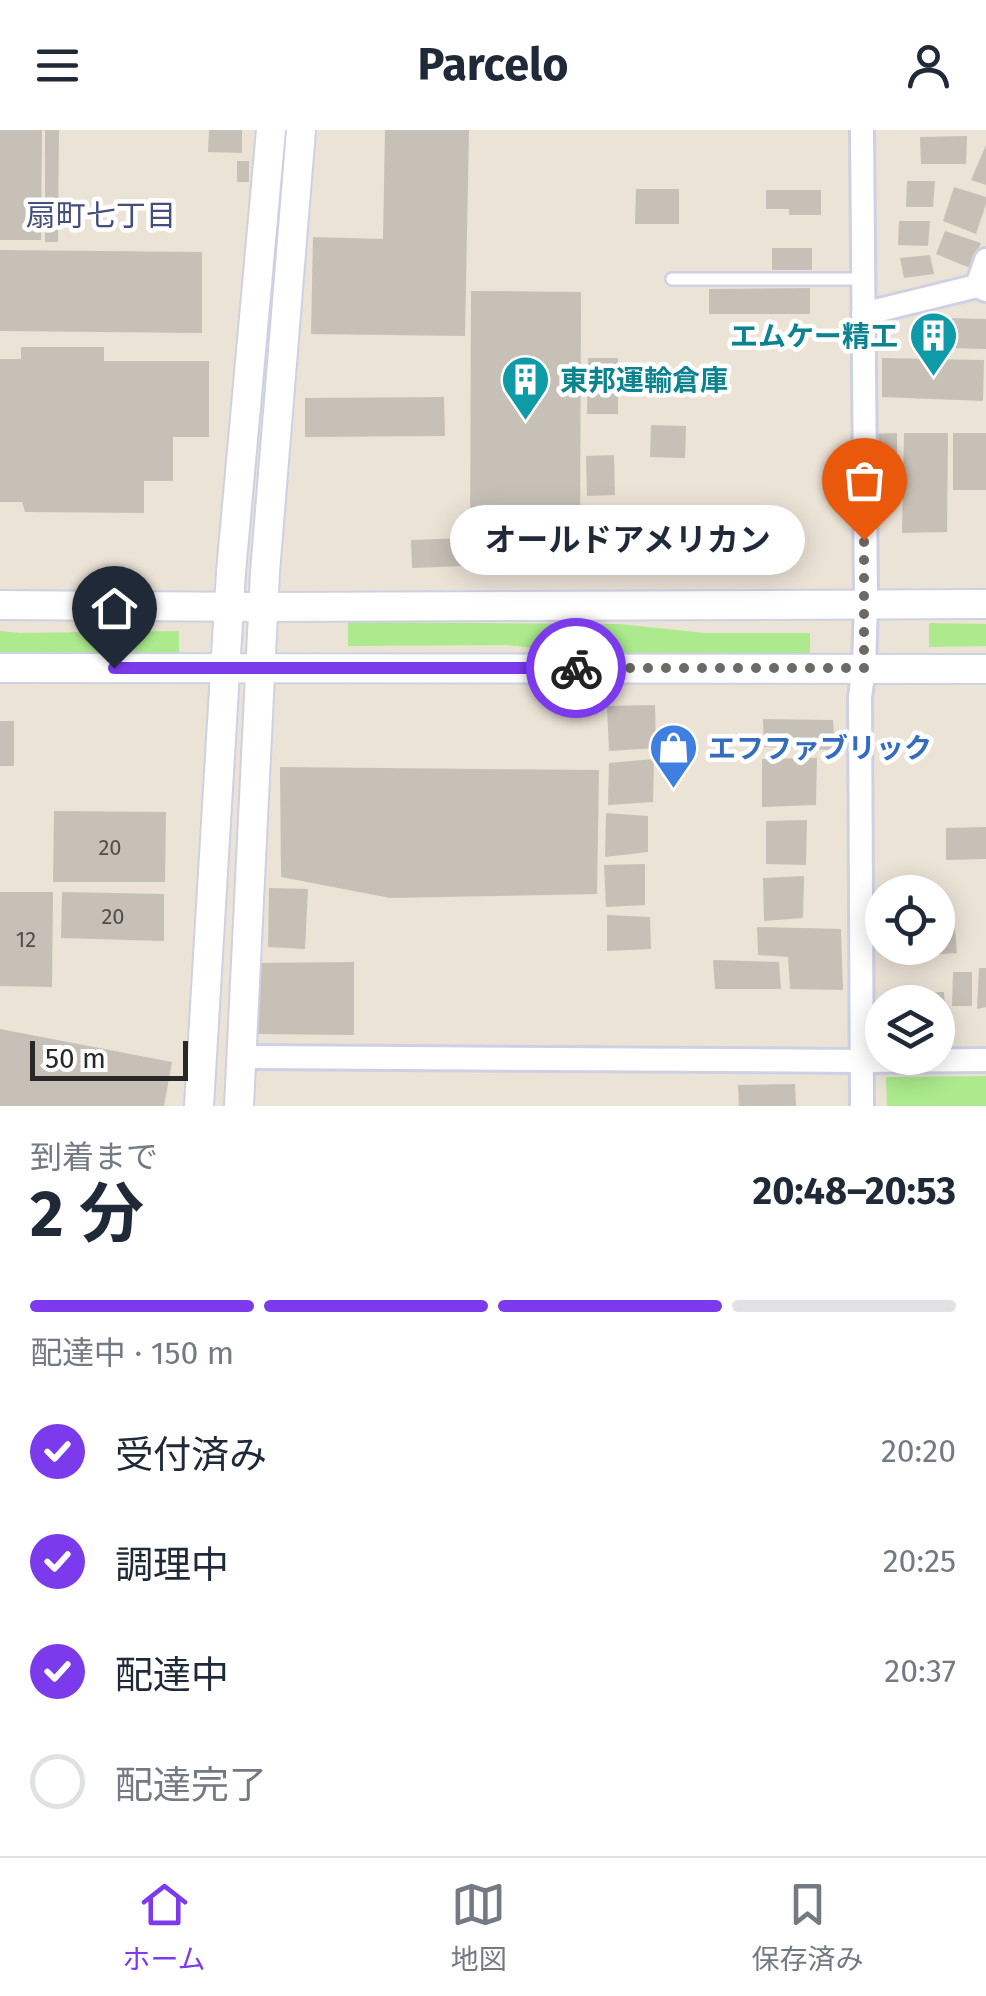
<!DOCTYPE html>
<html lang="ja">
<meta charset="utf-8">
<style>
body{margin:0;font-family:"Fira Sans","Noto Sans JP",sans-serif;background:#f6f6f7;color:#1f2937;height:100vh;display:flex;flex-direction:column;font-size:38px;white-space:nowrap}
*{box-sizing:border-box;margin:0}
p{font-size:32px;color:#747a83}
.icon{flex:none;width:55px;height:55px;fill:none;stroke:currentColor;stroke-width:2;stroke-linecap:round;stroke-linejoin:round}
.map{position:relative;height:976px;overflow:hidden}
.drawer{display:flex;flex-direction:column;background:#fff;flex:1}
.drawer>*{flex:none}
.buttons{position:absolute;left:865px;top:745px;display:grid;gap:20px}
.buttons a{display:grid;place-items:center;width:90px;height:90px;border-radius:50%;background:#fff;box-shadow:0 5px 25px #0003;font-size:50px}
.scale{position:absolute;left:30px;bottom:25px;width:158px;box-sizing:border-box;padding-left:10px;border:5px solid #282828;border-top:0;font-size:28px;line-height:35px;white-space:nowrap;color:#282828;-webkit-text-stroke:8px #fff;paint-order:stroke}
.pin{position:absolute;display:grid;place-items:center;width:85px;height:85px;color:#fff;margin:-102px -42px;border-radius:50% 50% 50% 0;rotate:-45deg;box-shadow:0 0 10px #0007}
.pin .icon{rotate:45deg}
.courier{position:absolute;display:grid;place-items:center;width:100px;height:100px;margin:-50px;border:8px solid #7c3aed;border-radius:50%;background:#fff;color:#222;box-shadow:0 2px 12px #0007}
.bubble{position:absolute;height:70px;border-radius:35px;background:#fff;box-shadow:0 5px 25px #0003;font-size:32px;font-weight:700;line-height:70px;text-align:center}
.overview em{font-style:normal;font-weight:700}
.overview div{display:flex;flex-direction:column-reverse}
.overview{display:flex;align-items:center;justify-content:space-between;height:170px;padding:0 30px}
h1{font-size:65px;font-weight:700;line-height:75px}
.bar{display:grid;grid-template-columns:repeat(4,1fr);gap:15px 10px;align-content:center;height:120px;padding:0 30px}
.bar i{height:12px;border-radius:8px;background:#e0e1e3}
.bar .current{background:#7c3aed}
.bar p{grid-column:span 4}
ol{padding:0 30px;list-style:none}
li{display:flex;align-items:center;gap:30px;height:110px}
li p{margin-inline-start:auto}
li .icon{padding:10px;border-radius:50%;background:#7c3aed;color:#fff;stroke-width:4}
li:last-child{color:#747a83}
li i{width:55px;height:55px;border:5px solid #e0e1e3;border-radius:50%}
header{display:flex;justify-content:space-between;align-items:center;height:130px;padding:0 30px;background:#fff;font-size:45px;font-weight:700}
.tabs{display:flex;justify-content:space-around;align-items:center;height:140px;border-top:2px solid #e0e1e3;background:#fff;font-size:28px;color:#747a83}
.tabs a{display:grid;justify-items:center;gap:5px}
.tabs .current{color:#7c3aed}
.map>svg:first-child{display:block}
.green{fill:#acea8d}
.building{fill:#c7c0b7}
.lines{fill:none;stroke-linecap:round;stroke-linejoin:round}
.service-casing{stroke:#cdd1e3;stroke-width:16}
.minor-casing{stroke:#cdd1e3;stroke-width:28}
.tertiary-casing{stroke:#cdd1e3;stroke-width:32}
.service{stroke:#fff;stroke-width:11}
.minor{stroke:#fff;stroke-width:22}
.tertiary{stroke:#fff;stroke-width:28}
.done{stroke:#6d6965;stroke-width:10;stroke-dasharray:0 18}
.route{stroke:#7c3aed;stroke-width:12}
.labels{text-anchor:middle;stroke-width:9;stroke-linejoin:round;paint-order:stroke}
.number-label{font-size:22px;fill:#504e4c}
.culture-label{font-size:28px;font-weight:bold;fill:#0d838f;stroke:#fff;text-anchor:end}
.shop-label{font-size:28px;font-weight:bold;fill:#366cbe;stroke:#fff;text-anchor:start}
.neighbourhood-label{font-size:30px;fill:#444e7d;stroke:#fff}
</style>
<header><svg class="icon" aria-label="menu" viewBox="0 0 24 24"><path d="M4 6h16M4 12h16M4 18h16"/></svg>Parcelo<svg class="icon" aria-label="person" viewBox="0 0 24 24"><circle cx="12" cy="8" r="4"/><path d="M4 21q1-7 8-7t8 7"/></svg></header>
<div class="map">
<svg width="986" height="976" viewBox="0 0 986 976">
<rect width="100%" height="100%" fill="#ece3d7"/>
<!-- green -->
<g class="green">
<polygon points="348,492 619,494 705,503 810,503 810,525 598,525 506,515 348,516"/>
<polygon points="929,493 986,494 986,516 929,517"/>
<polygon points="0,501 20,503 179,501 179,523 0,522"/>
<polygon points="986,946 986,976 887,976 886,947"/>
</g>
<!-- building -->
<g class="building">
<polygon points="0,0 42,0 41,110 0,110"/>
<polygon points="45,0 59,0 58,112 45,112"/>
<polygon points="209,0 242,0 242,23 208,22"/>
<polygon points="385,0 469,0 465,206 311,204 313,107 383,109"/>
<polygon points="967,6 966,34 921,34 920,7"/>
<polygon points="986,15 986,55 971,50"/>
<rect x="237" y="31" width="12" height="21"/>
<polygon points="907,51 935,51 933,77 906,77"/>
<polygon points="954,57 986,67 986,74 976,104 943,91"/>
<polygon points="636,59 679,59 679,94 635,94"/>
<polygon points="766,60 821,60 821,85 789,85 789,79 766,79"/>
<polygon points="899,91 930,91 928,116 898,115"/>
<polygon points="945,101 981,113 970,138 936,124"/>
<rect x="772" y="118" width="40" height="22"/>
<polygon points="0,120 202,122 202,203 0,201"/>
<polygon points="930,125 934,144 904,148 900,128"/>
<polygon points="810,158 810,184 709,184 709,159"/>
<polygon points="471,161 581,162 580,423 470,422"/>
<polygon points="947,188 986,189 986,219 946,218"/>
<polygon points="21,217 104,217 104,231 209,231 209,307 173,307 173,351 144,351 144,383 25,382 22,372 0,372 0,229 21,229"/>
<polygon points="588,228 618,228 618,284 587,284"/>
<polygon points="882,228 984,230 983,271 882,267"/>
<polygon points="444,267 445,306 305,307 305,268"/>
<polygon points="651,295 686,296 685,328 650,327"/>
<polygon points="897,303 897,338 872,338 872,304"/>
<polygon points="904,303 948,303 947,402 902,403"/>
<rect x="953" y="303" width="33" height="57"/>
<polygon points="614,325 615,365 587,366 586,326"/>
<polygon points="464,408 464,436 412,438 411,410"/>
<polygon points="655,575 656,618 609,621 607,576"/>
<polygon points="763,589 833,590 835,620 764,617"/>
<rect x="0" y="591" width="14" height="45"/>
<polygon points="817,628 816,675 762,677 762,629"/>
<polygon points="654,629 653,672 608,675 609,633"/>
<polygon points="280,637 599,640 597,764 390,768 281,747"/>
<polygon points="54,681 166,682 165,752 53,752"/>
<polygon points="606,683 648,686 648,722 605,727"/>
<polygon points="807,690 806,735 766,734 766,691"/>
<polygon points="986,697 986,729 946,730 946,698"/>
<polygon points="645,734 645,775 606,777 604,735"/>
<polygon points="804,746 803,788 764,791 763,748"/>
<polygon points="269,758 308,759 305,819 268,817"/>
<polygon points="0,762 53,762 52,857 0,856"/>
<polygon points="62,762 164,764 164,811 61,808"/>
<polygon points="607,785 650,787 651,819 607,821"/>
<polygon points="757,797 841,799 843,860 790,859 788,827 758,825"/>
<polygon points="955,799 957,823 903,827 903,818 938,818 938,800"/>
<polygon points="713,830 779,832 781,859 715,859"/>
<polygon points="354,832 354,905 257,904 258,833"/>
<polygon points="979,838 986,838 986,877 977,879"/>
<polygon points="953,842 972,842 972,876 952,876"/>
<polygon points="944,862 946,893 938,894 938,872 891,872 891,864"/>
<polygon points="0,899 172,932 164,976 0,976"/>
<polygon points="795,954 796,976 739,976 738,955"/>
</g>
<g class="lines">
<defs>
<polyline id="service" points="672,149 863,149"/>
<g id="minor">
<polyline points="862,0 866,473 864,538 860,567 862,976"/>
<polyline points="977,156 986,130"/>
<polyline points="863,184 977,156 986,160"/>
<polyline points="242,927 861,931 986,930"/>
</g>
<g id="tertiary">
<polyline points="0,475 263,477 986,474"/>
<polyline points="0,538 986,539"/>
<polyline points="199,976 231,442 271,0"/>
<polyline points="239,976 265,442 301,0"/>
</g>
</defs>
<!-- service casing -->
<use href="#service" class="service-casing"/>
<!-- minor casing -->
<use href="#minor" class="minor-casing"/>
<!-- tertiary casing -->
<use href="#tertiary" class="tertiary-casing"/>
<!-- service -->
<use href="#service" class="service"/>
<!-- minor -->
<use href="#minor" class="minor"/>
<!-- tertiary -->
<use href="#tertiary" class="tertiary"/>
</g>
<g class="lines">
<!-- done -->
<polyline class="done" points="576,538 864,538 864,410"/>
<!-- route -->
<polyline class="route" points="114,538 576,538"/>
</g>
<!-- icons -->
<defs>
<symbol id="building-pin" viewBox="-11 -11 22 30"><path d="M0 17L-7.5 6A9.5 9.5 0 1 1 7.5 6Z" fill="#0f9aa8" stroke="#fff"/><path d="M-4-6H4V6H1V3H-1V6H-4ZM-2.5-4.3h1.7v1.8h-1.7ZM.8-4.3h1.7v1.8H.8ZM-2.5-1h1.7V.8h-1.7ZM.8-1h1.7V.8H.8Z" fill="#fff"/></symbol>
<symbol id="shop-pin" viewBox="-11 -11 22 30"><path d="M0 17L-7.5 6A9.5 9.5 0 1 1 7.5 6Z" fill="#3f7fe0" stroke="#fff"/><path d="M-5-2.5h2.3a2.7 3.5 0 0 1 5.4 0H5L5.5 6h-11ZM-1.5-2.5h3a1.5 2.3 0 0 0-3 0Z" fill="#fff"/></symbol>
</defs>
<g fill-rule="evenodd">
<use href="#building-pin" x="906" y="178" width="55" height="75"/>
<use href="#building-pin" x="498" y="222" width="55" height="75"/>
<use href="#shop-pin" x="646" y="590" width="55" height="75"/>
</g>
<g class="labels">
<!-- number labels -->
<g class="number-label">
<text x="110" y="725">20</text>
<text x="113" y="794">20</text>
<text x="26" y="817">12</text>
</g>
<!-- culture labels -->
<g class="culture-label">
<text x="898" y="216">エムケー精工</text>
<text x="560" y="260" text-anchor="start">東邦運輸倉庫</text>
</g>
<!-- shop labels -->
<g class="shop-label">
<text x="708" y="628">エフファブリック</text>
</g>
<!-- neighbourhood labels -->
<g class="neighbourhood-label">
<text x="101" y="96">扇町七丁目</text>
</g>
</g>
</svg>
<div class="buttons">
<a><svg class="icon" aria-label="locate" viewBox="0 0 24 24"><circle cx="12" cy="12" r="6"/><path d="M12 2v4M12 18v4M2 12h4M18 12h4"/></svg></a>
<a><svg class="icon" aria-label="layers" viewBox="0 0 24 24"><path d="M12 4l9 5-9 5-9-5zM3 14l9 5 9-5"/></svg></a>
</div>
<div class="scale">50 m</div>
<div class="pin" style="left:864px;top:410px;background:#ea580c"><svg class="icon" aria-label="bag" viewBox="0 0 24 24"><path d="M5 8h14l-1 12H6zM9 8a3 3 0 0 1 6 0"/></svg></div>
<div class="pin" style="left:114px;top:538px;background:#1f2937"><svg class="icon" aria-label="home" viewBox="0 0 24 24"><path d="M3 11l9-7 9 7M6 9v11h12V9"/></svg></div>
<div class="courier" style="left:576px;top:538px"><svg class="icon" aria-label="bike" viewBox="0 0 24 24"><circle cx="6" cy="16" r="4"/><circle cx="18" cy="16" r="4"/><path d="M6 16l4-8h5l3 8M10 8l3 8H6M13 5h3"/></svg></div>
<div class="bubble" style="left:450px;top:375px;width:355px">オールドアメリカン</div>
</div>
<section class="drawer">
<div class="overview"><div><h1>2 分</h1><p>到着まで</p></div><em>20:48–20:53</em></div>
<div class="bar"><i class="current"></i><i class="current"></i><i class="current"></i><i></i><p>配達中 · 150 m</p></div>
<ol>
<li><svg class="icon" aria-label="check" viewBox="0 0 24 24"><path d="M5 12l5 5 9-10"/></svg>受付済み<p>20:20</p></li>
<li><svg class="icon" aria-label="check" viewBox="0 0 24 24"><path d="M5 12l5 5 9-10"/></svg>調理中<p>20:25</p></li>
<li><svg class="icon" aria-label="check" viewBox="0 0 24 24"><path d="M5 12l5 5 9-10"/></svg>配達中<p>20:37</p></li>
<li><i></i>配達完了</li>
</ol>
</section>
<nav class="tabs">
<a class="current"><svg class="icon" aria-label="home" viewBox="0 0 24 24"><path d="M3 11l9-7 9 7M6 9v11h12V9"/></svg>ホーム</a>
<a><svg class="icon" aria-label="map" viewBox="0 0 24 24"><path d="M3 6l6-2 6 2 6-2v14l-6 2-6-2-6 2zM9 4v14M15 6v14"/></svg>地図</a>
<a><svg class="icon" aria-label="saved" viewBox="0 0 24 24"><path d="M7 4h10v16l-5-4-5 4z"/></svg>保存済み</a>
</nav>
